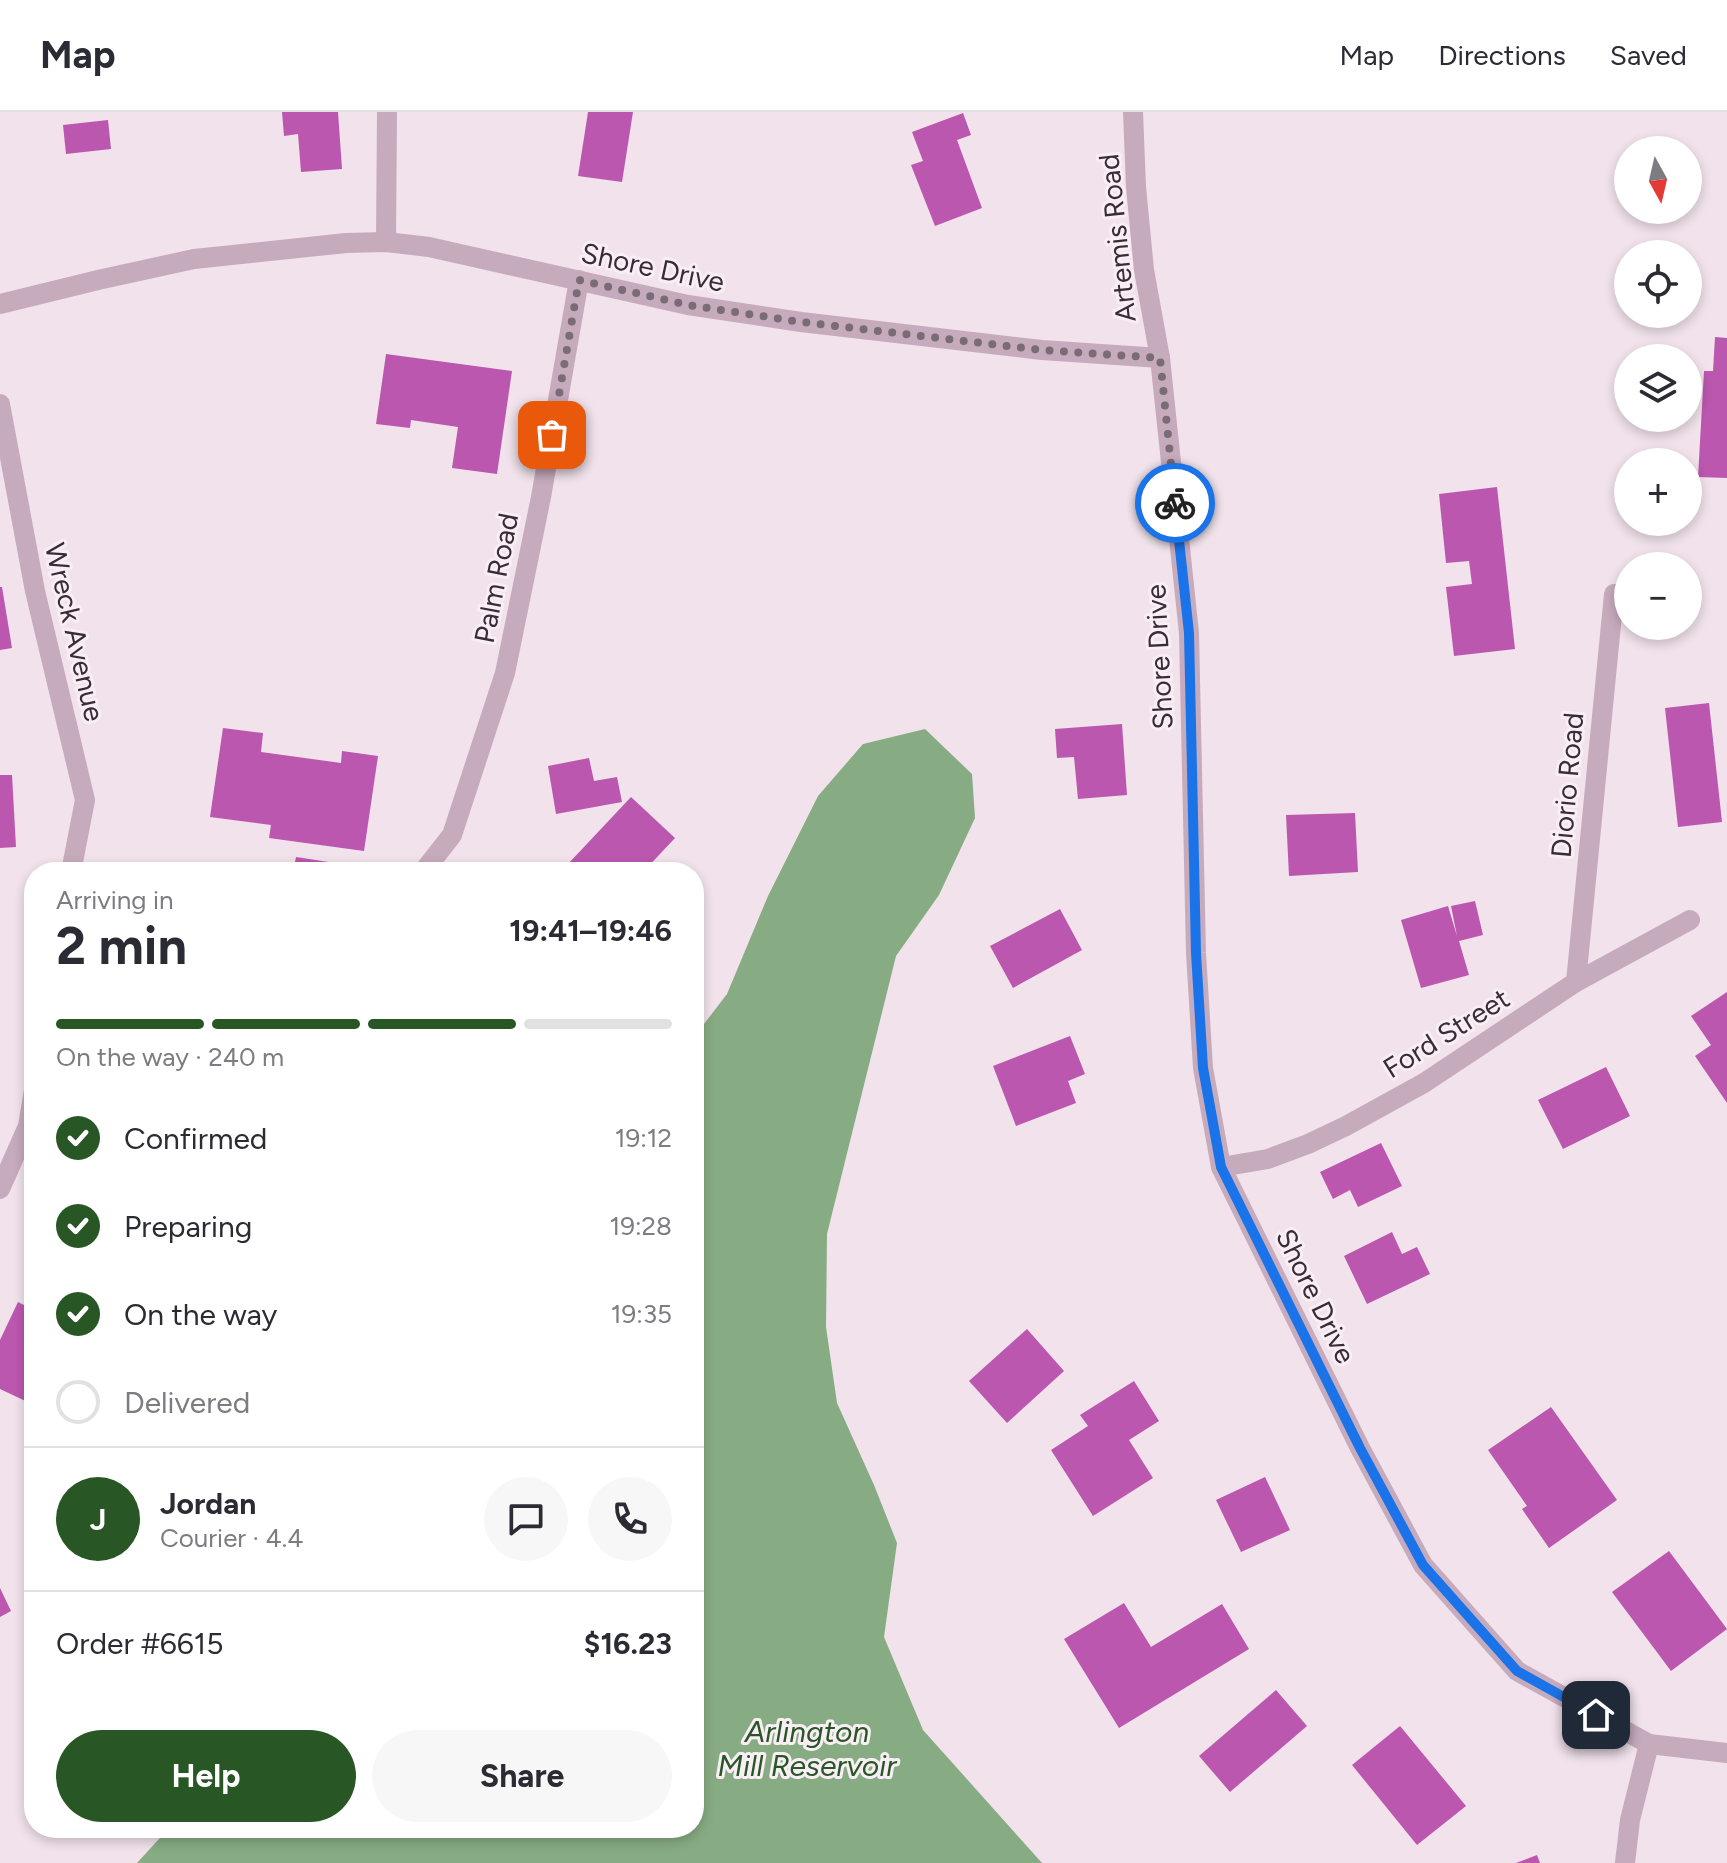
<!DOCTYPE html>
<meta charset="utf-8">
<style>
body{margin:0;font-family:Figtree,sans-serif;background:#f7f7f7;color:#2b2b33;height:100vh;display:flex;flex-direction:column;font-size:30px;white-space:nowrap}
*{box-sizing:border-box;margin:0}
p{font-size:26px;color:#7c7c81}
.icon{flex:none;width:44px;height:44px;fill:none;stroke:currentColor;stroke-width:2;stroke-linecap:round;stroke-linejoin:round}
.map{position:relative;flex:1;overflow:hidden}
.drawer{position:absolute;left:24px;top:750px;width:680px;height:976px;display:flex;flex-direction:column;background:#fff;border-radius:32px;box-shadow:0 4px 12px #0003}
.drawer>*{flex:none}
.needle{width:52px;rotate:172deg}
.tools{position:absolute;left:1614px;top:24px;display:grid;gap:16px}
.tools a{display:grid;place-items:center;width:88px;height:88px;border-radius:50%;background:#fff;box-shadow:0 4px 12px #0003;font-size:40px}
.pin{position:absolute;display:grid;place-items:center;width:68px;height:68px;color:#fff;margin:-34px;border-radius:16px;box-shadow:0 4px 12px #0006}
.courier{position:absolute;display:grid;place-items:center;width:80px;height:80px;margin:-40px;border:6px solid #1a73e8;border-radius:50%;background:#fff;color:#222;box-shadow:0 2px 10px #0007}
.summary em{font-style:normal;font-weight:700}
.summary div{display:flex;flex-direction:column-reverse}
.summary{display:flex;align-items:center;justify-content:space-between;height:136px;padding:0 32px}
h1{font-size:52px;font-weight:700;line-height:60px}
.bar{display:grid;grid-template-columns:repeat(4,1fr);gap:12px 8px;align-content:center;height:96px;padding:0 32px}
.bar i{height:10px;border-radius:6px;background:#e1e1e2}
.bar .current{background:#285625}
.bar p{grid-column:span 4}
.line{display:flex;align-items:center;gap:20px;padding:0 32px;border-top:2px solid #e1e1e2}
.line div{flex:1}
.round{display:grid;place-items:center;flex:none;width:84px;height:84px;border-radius:42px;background:#f7f7f7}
ol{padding:0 32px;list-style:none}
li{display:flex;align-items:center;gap:24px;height:88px}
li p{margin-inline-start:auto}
li .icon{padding:8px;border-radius:50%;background:#285625;color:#fff;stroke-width:4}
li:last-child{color:#7c7c81}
li i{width:44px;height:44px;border:4px solid #e1e1e2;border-radius:50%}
.button{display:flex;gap:16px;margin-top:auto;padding:16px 32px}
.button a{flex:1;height:92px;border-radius:48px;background:#285625;color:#fff;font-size:32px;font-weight:700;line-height:92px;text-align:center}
.button a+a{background:#f7f7f7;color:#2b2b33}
header{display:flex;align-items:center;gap:48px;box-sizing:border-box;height:112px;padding:0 40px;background:#fff;border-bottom:2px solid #e1e1e2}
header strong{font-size:38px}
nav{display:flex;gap:44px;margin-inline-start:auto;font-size:28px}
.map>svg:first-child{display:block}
.water{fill:#87ac83}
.building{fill:#bb57af}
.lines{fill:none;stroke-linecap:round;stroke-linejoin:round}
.minor{stroke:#c6abbd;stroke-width:20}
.done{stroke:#796c75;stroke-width:8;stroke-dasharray:0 14.4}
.route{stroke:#1a73e8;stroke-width:10}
.labels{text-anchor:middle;stroke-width:6;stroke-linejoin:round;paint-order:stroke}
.street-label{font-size:28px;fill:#382c36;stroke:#f9eef5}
.water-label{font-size:30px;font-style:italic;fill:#285625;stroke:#f9eef5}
</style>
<header>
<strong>Map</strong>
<nav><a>Map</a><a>Directions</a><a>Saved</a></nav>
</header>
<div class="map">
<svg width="1727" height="1751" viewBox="0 0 1727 1751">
<rect width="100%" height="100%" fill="#f1e2eb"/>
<!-- water -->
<polygon class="water" points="925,617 972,662 975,706 939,783 896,844 827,1122 826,1215 837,1291 874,1373 897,1431 884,1525 923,1618 1042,1751 137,1751 169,1716 694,1716 694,925 727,882 768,784 818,684 863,632"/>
<!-- building -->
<g class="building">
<polygon points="282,0 338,0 342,57 301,60 298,22 284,24"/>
<polygon points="588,0 633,0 622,70 578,64"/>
<polygon points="963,1 971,23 957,28 982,96 935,114 911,53 923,49 912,20"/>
<polygon points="108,8 111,37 66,42 63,13"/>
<polygon points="1715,225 1727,226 1727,366 1698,365 1704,259 1713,259"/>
<polygon points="386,242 512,259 497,362 452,356 458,315 411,308 410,316 376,312"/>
<polygon points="1497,375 1515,537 1454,544 1446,475 1472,472 1469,449 1446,451 1439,382"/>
<polygon points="0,475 2,475 12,536 0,538"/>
<polygon points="1709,591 1722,710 1678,715 1665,596"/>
<polygon points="1122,612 1127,683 1078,687 1074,645 1057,646 1055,617"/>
<polygon points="223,616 263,621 261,640 341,651 342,639 378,644 364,739 269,726 271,713 210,705"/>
<polygon points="589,646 594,669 617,665 622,690 556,702 548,654"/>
<polygon points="0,663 12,663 16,735 0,736"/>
<polygon points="631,685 675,726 643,760 576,760 568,752"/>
<polygon points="1355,701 1358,760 1289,764 1286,703"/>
<polygon points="296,745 348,753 347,760 293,760"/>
<polygon points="1475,789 1483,823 1459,829 1469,863 1421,876 1401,808 1448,794 1457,824 1451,794"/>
<polygon points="1060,797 1082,838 1013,876 990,834"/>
<polygon points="1727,880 1727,991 1695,944 1711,933 1691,904"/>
<polygon points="1070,924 1085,962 1068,969 1076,991 1016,1014 993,954"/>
<polygon points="1606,955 1630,1004 1563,1037 1538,988"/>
<polygon points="1381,1031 1402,1074 1358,1095 1350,1078 1333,1087 1320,1060"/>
<polygon points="1392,1120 1402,1142 1417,1135 1430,1162 1367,1192 1344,1144"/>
<polygon points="18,1190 34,1198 34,1293 0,1277 0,1228"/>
<polygon points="1027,1217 1064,1259 1007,1311 969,1269"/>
<polygon points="1134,1269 1159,1309 1129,1328 1153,1366 1093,1404 1051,1338 1088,1314 1080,1303"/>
<polygon points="1551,1295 1617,1388 1549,1436 1522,1397 1527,1394 1488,1338"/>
<polygon points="1265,1365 1290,1418 1241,1440 1216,1388"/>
<polygon points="1669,1439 1727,1517 1671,1559 1612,1480"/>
<polygon points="0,1476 11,1499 0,1505"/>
<polygon points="1124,1491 1151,1535 1222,1492 1249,1537 1119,1616 1064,1527"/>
<polygon points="1276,1578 1307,1614 1230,1680 1199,1644"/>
<polygon points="1400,1614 1466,1694 1417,1733 1352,1653"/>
<polygon points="1537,1743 1540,1751 1516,1751"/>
</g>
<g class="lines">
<!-- minor -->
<g class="minor">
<polyline points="1133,0 1136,75 1144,158 1160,246"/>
<polyline points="386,130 387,0"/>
<polyline points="0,192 98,168 194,147 346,131 386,130 429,135 688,193 801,210 1042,238 1160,246 1189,521 1196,841 1203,956 1221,1055 1360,1336 1423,1453 1517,1559 1649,1632 1727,1641"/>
<polyline points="0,292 35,479 85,688 71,760"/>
<polyline points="423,760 452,723 505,561 541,385 579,168"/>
<polyline points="1576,870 1614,482"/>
<polyline points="1221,1055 1268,1047 1308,1032 1346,1014 1424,971 1576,870 1690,808"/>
<polyline points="0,1077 28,1014 34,978"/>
<polyline points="1625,1751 1630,1708 1649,1632"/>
</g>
</g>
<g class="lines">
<!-- done -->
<polyline class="done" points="552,323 579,168 688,193 801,210 1042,238 1160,246 1175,391"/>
<!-- route -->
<polyline class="route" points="1175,391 1189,521 1196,841 1203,956 1221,1055 1360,1336 1423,1453 1517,1559 1596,1603"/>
</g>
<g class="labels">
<!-- street labels -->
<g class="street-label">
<text transform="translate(1117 126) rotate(-96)" y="10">Artemis Road</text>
<text transform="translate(653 155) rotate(12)" y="10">Shore Drive</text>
<text transform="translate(496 466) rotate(-79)" y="10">Palm Road</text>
<text transform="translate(75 520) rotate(77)" y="10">Wreck Avenue</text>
<text transform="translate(1159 545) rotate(-93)" y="10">Shore Drive</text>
<text transform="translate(1567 673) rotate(-85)" y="10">Diorio Road</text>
<text transform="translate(1446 921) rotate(-32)" y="10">Ford Street</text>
<text transform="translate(1316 1184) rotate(64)" y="10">Shore Drive</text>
</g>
<!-- water labels -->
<g class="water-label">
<text x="807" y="1630">Arlington<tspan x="807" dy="34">Mill Reservoir</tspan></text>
</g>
</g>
</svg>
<div class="tools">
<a><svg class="needle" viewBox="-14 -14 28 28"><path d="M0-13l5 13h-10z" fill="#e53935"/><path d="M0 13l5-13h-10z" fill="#7c7c81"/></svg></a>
<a><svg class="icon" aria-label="locate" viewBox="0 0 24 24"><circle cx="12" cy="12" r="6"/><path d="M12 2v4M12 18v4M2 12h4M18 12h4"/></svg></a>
<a><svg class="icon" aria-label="layers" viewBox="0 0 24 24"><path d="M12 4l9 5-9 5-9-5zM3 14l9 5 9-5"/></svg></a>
<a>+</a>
<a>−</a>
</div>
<div class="pin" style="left:552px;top:323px;background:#ea580c"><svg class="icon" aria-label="bag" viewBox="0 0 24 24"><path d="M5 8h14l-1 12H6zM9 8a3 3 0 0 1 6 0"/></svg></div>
<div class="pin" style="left:1596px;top:1603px;background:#1f2937"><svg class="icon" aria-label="home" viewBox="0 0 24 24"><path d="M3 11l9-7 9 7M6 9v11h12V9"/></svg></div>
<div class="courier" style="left:1175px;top:391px"><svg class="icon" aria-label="bike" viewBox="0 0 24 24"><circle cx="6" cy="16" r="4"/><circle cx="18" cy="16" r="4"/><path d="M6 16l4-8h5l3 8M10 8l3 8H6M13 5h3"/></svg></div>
<section class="drawer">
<div class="summary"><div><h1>2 min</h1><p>Arriving in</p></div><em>19:41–19:46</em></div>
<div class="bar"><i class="current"></i><i class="current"></i><i class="current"></i><i></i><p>On the way · 240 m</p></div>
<ol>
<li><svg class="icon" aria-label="check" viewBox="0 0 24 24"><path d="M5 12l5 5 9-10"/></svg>Confirmed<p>19:12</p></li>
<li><svg class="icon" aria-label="check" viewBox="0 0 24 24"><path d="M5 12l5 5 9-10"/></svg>Preparing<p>19:28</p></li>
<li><svg class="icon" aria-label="check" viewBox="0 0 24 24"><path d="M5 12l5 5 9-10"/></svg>On the way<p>19:35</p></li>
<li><i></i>Delivered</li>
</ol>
<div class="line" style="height:144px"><b class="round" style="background:#285625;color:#fff">J</b><div><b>Jordan</b><p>Courier · 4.4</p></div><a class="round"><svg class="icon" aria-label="chat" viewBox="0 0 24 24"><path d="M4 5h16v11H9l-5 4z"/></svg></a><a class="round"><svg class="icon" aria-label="phone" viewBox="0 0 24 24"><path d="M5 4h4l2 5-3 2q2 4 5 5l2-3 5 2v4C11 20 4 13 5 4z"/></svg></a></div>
<div class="line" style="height:104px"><div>Order #6615</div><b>$16.23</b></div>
<div class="button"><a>Help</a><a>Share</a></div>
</section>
</div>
